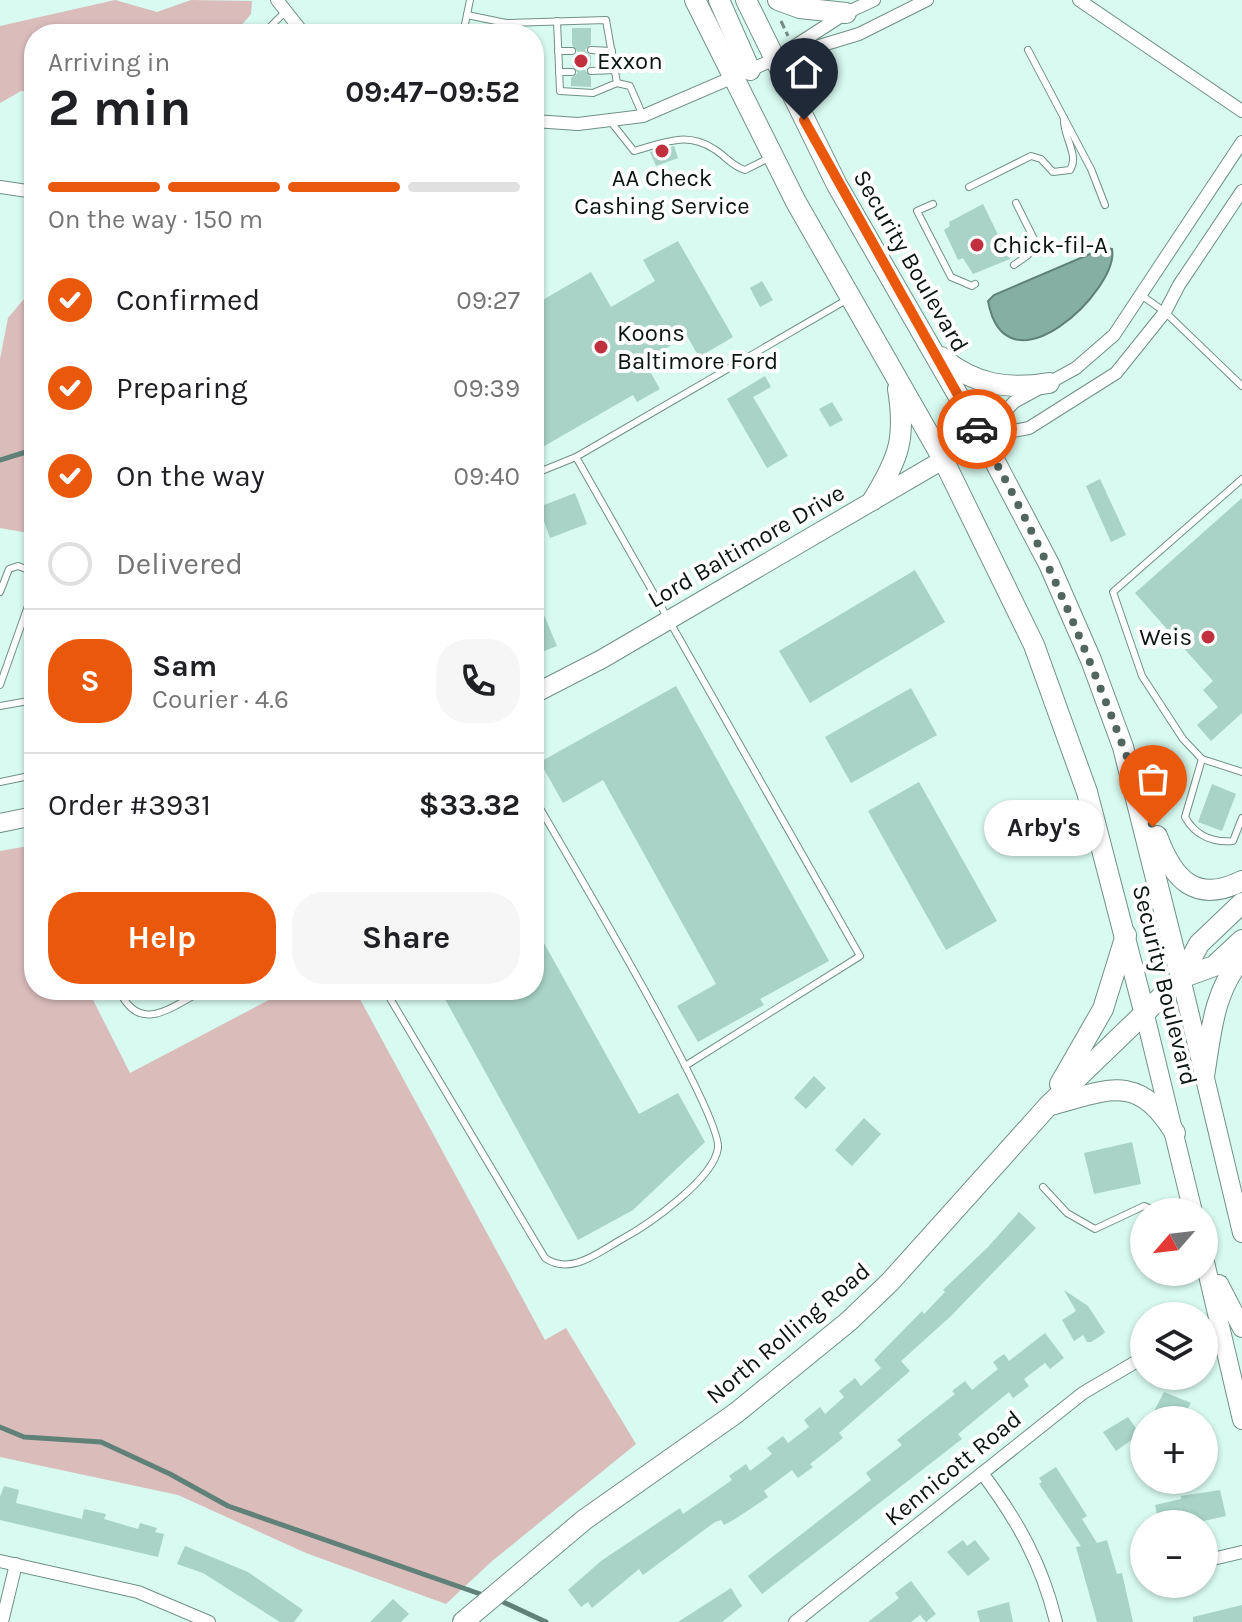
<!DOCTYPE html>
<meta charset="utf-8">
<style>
body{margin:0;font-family:Karla,sans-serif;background:#f6f6f6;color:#202124;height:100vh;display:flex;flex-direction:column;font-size:30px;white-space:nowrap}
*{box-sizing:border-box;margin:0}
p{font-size:26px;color:#757577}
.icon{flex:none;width:44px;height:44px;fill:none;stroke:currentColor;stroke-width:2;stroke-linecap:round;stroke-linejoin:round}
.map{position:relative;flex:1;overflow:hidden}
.sheet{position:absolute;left:24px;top:24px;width:520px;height:976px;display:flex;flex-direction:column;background:#fff;border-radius:32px;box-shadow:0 2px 6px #0004}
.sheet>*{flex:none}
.needle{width:52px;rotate:242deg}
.fabs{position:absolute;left:1130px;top:1198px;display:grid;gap:16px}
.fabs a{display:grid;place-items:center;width:88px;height:88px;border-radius:50%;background:#fff;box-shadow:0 2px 6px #0004;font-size:40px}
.pin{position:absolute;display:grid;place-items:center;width:68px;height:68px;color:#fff;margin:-82px -34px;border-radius:50% 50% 50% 0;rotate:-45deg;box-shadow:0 0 8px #0007}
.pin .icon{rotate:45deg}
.courier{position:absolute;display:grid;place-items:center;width:80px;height:80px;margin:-40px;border:6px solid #ea580c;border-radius:50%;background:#fff;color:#222;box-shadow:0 2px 10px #0007}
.bubble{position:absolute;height:56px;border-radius:28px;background:#fff;box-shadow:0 2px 6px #0004;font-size:26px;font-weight:700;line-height:56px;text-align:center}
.headline em{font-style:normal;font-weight:700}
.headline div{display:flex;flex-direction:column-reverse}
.headline{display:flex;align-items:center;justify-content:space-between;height:136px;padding:0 24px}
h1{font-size:52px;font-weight:700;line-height:60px}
.bar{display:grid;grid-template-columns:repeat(4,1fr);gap:12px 8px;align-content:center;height:96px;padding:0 24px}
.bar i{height:10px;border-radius:6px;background:#e0e0e0}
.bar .active{background:#ea580c}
.bar p{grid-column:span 4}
.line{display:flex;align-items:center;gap:20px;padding:0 24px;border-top:2px solid #e0e0e0}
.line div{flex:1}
.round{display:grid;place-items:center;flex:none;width:84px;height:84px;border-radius:32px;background:#f6f6f6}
ol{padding:0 24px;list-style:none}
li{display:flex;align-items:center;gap:24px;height:88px}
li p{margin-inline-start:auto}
li .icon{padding:8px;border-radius:50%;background:#ea580c;color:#fff;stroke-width:4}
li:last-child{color:#757577}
li i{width:44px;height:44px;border:4px solid #e0e0e0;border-radius:50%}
.button{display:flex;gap:16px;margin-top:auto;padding:16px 24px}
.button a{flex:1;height:92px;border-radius:32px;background:#ea580c;color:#fff;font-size:32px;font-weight:700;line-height:92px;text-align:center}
.button a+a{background:#f6f6f6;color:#202124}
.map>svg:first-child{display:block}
.green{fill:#dabcbb}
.water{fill:#85afa3;stroke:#608178;stroke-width:2}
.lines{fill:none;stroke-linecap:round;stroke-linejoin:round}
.stream{stroke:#608178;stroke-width:5}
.building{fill:#a8d3c6}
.lane-casing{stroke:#719087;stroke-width:8}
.street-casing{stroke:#719087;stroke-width:14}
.secondary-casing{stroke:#719087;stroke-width:20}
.primary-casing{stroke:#719087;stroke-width:22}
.path{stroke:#758c85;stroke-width:3;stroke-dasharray:8 4;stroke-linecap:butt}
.lane{stroke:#fff;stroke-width:6}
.street{stroke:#fff;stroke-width:12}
.secondary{stroke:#fff;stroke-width:18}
.primary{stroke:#fff;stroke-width:20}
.done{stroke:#526660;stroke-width:8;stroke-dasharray:0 14.4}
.route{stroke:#ea580c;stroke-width:10}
.poi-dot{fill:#c0303f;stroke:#fff;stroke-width:3}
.labels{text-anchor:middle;stroke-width:8;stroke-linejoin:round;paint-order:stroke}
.poi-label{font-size:24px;fill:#0a1613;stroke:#fff;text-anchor:start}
.street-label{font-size:24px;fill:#0a1613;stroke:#fff}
</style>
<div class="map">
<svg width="1242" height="1622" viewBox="0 0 1242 1622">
<rect width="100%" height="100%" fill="#d8faf0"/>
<!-- green -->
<g class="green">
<polygon points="115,0 157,12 191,0 252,1 251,14 234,34 34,34 34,92 21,91 0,103 0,26"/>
<polygon points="34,287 34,534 0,528 0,359 8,318"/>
<polygon points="34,845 34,990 88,990 130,1073 288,990 355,990 545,1340 566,1328 636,1444 491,1562 446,1604 306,1553 178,1495 0,1457 0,851"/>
</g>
<!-- water -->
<path class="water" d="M1104,248L1112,249C1120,289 1006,398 988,301L994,295Z"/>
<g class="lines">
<!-- stream -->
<g class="stream">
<polyline points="0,460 26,452 34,457"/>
<polyline points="0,1427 24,1437 101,1442 170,1474 228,1506 486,1596"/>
<polyline points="499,1600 546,1622"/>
</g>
</g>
<!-- building -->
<g class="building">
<polygon points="572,28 591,28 591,44 585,50 591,56 591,65 585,70 591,77 591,87 571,86 571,78 578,73 572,66 572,57 578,52 572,45"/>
<polygon points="674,146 678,158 656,166 650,152"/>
<polygon points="983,204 1010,259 973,274 963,258 958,260 944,230 950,226 949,222"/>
<polygon points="678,241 733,337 699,357 687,336 644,361 660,389 637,402 633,395 534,452 534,305 591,272 611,307 655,281 643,260"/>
<polygon points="762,281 773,300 760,307 750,288"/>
<polygon points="765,376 771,387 753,397 788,456 767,468 727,399"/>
<polygon points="832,402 843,420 830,427 819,409"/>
<polygon points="1100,479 1126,535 1111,542 1086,486"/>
<polygon points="575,493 587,524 550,538 539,507"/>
<polygon points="1242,498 1242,713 1211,741 1197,725 1218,707 1203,690 1213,681 1135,593"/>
<polygon points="915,570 945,622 810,703 779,651"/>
<polygon points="534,591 557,646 534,655"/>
<polygon points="676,686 829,961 760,999 764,1005 698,1042 677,1006 716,984 603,780 563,803 540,762"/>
<polygon points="911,688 937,735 851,783 825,737"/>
<polygon points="919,782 997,921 946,950 868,811"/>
<polygon points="1212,784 1236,794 1222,831 1198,822"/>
<polygon points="534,925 639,1114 678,1093 705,1142 633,1210 578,1240 440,990 534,990"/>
<polygon points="814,1076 826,1088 806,1109 794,1098"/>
<polygon points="864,1118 881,1134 852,1166 835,1150"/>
<polygon points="1132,1142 1141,1184 1094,1194 1084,1153"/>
<polygon points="1019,1212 1036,1228 951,1316 901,1361 910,1371 839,1433 843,1438 810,1464 813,1467 798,1478 792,1470 764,1491 768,1497 735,1519 724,1525 721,1520 715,1522 643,1575 639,1569 592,1608 588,1602 581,1607 568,1590 601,1561 680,1508 683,1514 732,1480 729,1476 746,1464 750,1471 772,1454 767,1448 783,1436 788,1443 809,1427 804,1420 820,1407 825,1414 844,1397 839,1391 855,1378 861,1386 881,1368 874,1360 922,1311 924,1314 945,1292 943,1290 988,1247"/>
<polygon points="1064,1290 1088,1306 1105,1332 1102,1335 1091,1342 1087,1342 1083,1335 1074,1341 1062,1320 1076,1311"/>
<polygon points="1045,1333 1064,1358 1050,1369 1045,1363 1024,1379 1029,1386 1013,1398 1009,1392 958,1434 962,1439 762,1594 748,1576 871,1480 866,1473 902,1445 897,1440 955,1394 952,1391 965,1381 972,1390 998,1369 993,1362 1004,1354 1009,1361"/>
<polygon points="1164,1392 1191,1403 1181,1420 1159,1420 1162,1415 1154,1411"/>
<polygon points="1128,1417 1140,1434 1116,1451 1103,1432"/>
<polygon points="1056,1467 1087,1516 1082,1519 1097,1543 1107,1540 1117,1574 1122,1573 1133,1622 1097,1622 1076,1547 1081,1546 1039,1484 1042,1482 1039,1478"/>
<polygon points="4,1486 19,1490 16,1503 82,1519 84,1509 106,1514 104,1519 138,1529 140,1523 157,1528 155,1532 164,1534 158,1557 0,1520 0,1497"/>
<polygon points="1220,1490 1226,1516 1190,1524 1159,1524 1155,1505 1181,1499 1181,1496"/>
<polygon points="963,1540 967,1546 975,1540 990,1559 968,1576 947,1552"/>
<polygon points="185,1546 248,1572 303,1610 294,1622 280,1622 203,1573 177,1564"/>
<polygon points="911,1581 936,1614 926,1622 920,1615 911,1622 868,1622 899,1598 895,1593"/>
<polygon points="731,1588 742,1606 722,1622 678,1622"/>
<polygon points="393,1599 409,1614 401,1622 370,1622"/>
<polygon points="1009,1602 1013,1622 980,1622 977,1611"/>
<polygon points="1242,1605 1242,1622 1193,1622 1193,1617"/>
</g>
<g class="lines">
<defs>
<g id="lane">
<polyline points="467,15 506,23 606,20 617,83 630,86 643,116"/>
<polyline points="557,21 560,91 593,93 617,83"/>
<polyline points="263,34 285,12"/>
<polyline points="463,34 470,0"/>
<polyline points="591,50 612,51"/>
<polyline points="1028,50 1091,169 1105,205"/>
<polyline points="558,51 572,51"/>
<polyline points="591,71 615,70"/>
<polyline points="559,72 572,72"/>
<path d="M611,122L634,151C663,143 686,131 714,149C726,156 730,165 745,170L769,158"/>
<path d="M969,187L1031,156L1041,159L1053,172L1070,170C1080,155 1062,135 1064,118"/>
<polyline points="933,204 917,211 951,277 972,286 975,284"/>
<polyline points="1014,265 1028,255 1035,241 1016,203"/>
<polyline points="1141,295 1165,312 1242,386"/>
<polyline points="534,474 576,457"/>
<polyline points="1242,479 1113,592 1142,676 1183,739 1202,759 1242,772"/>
<polyline points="0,592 9,569 18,566 34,572"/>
<polyline points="0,685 34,589"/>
<polyline points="0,706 34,700"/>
<path d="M1202,759L1185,817C1195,835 1212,843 1233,841L1242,818"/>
<polyline points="0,782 34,775"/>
<path d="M119,990C140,1036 172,1006 204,990"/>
<path d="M385,990L545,1258C571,1276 599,1252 622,1239C648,1225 714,1179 718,1148C722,1113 562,847 534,798"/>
<polyline points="685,1066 860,956 576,457 848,299"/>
<polyline points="1043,1187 1067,1213 1095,1229 1144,1206 1158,1212"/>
</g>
<g id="street">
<polyline points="277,0 304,34"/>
<polyline points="1079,0 1242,111"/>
<polyline points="787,51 846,13 874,0"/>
<polyline points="534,121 578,124 643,116 773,60 859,34 927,0"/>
<polyline points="0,187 34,192"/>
<polyline points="982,437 1014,402 1076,368 1114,335 1242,142"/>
<polyline points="982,437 1029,428 1116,373 1165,312 1179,285 1242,191"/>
<polyline points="1204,1338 1221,1333"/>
<path d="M982,1473C1018,1521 1042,1564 1056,1622"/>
<polyline points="0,1561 138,1592 209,1622"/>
<polyline points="1204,1561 1242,1552"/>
<polyline points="2,1622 16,1564"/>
<polyline points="795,1622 1083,1393 1144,1357"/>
</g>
<g id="secondary">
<polyline points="534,694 602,659 982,437"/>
<polyline points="0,823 34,816"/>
<polyline points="1181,978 1242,1233"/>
<polyline points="1144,1011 1193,1212"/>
<polyline points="1204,1258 1242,1420"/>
<polyline points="1219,1284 1242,1328"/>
</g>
<g id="primary">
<polyline points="695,0 796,202 943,459 1034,645 1087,792 1144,1011"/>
<polyline points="719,0 750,70"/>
<polyline points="746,0 837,185 982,437 1049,564 1091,660 1123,747 1181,978"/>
<polyline points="778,0 800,8 846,13"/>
<path d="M941,357C974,385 1008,390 1049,383"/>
<path d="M873,500C899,458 906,438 898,389"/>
<path d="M1157,836C1173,880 1196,904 1242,881"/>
<polyline points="1181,978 1214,966 1242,940"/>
<path d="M1204,1076C1211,1034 1213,992 1242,958"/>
<polyline points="1060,1084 1103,1009 1126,935"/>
<path d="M1051,1105C1110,1089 1138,1073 1175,1133"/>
<polyline points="463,1622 584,1520 736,1413 848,1322 890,1282 1048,1106 1181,978 1199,944 1242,903"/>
</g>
</defs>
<!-- lane casing -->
<use href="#lane" class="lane-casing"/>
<!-- street casing -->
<use href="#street" class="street-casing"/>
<!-- secondary casing -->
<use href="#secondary" class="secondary-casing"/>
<!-- primary casing -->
<use href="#primary" class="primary-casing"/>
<!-- path -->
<polyline class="path" points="781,21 788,36"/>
<!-- lane -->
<use href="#lane" class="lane"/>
<!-- street -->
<use href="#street" class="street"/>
<!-- secondary -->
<use href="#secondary" class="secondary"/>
<!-- primary -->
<use href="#primary" class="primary"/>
</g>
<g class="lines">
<!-- done -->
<path class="done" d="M977,429C1051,556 1103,690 1153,827"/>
<!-- route -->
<polyline class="route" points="804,120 977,429"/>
</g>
<!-- markers -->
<g class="poi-dot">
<circle cx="581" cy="61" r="8"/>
<circle cx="662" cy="151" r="8"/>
<circle cx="977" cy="245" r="8"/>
<circle cx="601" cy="347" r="8"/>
<circle cx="1208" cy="637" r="8"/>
</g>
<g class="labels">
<!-- poi labels -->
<g class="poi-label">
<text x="597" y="69">Exxon</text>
<text x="662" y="186" text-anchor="middle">AA Check<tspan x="662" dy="28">Cashing Service</tspan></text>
<text x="993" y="253">Chick-fil-A</text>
<text x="617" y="341">Koons<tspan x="617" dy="28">Baltimore Ford</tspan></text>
<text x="1192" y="645" text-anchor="end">Weis</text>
</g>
<!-- street labels -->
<g class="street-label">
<text transform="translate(911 261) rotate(60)" y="8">Security Boulevard</text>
<text transform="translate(746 546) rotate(-30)" y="8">Lord Baltimore Drive</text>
<text transform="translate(1165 985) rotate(76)" y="8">Security Boulevard</text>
<text transform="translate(788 1333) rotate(-40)" y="8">North Rolling Road</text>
<text transform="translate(953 1468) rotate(-39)" y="8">Kennicott Road</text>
</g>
</g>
</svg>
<div class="fabs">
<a><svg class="needle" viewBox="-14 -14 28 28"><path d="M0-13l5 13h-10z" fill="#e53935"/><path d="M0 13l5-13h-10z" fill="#757577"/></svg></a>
<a><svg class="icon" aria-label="layers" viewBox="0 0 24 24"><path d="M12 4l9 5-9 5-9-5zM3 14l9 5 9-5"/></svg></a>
<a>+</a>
<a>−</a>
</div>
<div class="pin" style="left:1153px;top:827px;background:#ea580c"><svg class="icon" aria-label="bag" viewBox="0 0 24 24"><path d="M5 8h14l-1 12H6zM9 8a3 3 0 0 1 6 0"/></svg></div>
<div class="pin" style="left:804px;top:120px;background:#1f2937"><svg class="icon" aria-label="home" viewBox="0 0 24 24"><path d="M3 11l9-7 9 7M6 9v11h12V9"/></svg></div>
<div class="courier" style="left:977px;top:429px"><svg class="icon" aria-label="car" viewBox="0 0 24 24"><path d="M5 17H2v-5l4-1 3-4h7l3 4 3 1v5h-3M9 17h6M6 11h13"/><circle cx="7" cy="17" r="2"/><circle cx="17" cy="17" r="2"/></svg></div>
<div class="bubble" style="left:984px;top:800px;width:120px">Arby's</div>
<section class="sheet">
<div class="headline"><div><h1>2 min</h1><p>Arriving in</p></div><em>09:47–09:52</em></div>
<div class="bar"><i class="active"></i><i class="active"></i><i class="active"></i><i></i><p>On the way · 150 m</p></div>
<ol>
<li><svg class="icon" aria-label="check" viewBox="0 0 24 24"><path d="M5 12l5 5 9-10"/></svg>Confirmed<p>09:27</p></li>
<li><svg class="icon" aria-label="check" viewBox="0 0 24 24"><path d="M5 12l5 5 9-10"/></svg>Preparing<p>09:39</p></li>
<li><svg class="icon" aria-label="check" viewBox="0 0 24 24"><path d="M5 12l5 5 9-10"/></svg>On the way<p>09:40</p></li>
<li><i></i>Delivered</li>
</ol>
<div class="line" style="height:144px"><b class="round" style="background:#ea580c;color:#fff">S</b><div><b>Sam</b><p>Courier · 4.6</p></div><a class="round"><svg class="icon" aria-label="phone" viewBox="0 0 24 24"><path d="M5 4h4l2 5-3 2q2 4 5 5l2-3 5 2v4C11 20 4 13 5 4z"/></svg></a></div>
<div class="line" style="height:104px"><div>Order #3931</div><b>$33.32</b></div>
<div class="button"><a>Help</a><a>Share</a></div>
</section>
</div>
